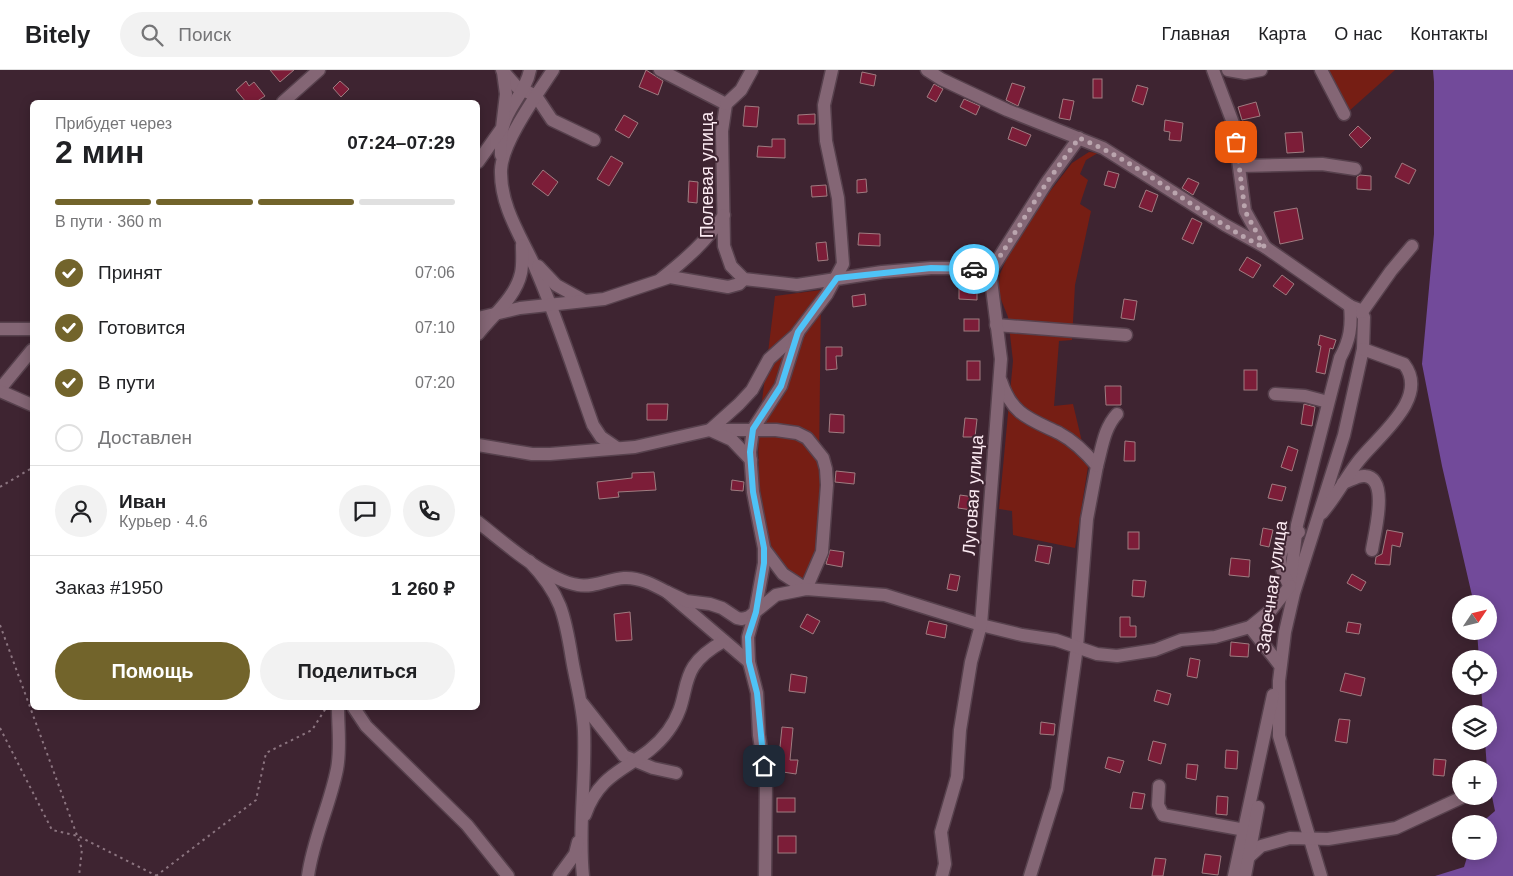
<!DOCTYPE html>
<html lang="ru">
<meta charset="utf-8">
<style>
body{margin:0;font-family:Helvetica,sans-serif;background:#f2f2f2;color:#202124;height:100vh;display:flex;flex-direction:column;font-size:19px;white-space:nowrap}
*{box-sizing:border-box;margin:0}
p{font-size:16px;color:#757577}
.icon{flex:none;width:28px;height:28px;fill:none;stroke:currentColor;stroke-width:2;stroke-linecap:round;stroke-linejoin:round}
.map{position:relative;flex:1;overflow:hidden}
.details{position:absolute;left:30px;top:30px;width:450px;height:610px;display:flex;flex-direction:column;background:#fff;border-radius:8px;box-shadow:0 2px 12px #0003}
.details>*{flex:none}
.needle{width:32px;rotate:55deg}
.controls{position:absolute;left:1452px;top:525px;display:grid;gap:10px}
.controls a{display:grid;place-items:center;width:45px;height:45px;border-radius:50%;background:#fff;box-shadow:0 2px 12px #0003;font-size:25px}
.pin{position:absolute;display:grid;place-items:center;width:42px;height:42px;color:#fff;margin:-21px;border-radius:10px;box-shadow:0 2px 8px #0006}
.courier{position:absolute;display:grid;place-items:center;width:50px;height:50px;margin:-25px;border:4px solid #4fc3f7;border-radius:50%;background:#fff;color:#222;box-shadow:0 1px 6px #0007}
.overview em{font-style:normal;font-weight:700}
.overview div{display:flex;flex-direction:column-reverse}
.overview{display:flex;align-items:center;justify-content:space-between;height:85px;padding:0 25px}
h1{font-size:32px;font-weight:700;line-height:38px}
.bar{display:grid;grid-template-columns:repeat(4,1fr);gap:8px 5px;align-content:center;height:60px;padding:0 25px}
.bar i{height:6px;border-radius:4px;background:#e0e0e0}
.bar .on{background:#72642b}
.bar p{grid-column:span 4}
.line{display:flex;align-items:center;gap:12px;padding:0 25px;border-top:1px solid #e0e0e0}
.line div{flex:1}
.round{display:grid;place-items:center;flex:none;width:52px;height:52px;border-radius:26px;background:#f2f2f2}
ol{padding:0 25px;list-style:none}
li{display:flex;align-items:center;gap:15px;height:55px}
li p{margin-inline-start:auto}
li .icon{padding:5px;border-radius:50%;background:#72642b;color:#fff;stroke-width:4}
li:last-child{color:#757577}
li i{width:28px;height:28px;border:2px solid #e0e0e0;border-radius:50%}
.action{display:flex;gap:10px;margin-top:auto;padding:10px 25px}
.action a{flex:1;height:58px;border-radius:30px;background:#72642b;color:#fff;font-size:20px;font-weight:700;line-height:58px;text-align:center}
.action a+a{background:#f2f2f2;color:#202124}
header{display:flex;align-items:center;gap:30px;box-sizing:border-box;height:70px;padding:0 25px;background:#fff;border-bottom:1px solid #e0e0e0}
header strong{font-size:24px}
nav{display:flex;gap:28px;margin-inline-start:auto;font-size:18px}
.search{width:350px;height:45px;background:#f2f2f2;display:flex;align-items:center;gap:12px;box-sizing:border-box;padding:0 18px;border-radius:28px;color:#757577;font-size:19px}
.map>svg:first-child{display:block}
.green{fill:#761e14}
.water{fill:#724a9a}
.building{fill:#7c1d38;stroke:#9f7c81}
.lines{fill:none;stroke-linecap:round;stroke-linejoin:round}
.minor-casing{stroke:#57414d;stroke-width:15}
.path{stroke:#8c7580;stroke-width:2;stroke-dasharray:2.5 4;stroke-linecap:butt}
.minor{stroke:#846675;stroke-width:12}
.done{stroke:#baa5ae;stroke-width:5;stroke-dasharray:0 9}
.route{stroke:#4fc3f7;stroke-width:6}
.labels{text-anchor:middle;stroke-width:4;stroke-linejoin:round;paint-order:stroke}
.street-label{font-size:18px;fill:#fceaf2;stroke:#3e2431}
</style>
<header>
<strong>Bitely</strong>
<div class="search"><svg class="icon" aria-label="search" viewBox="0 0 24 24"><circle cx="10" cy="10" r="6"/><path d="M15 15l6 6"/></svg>Поиск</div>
<nav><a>Главная</a><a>Карта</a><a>О нас</a><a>Контакты</a></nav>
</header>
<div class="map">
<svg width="1513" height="806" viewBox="0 0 1513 806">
<rect width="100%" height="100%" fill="#3e2431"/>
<!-- green -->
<g class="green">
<polygon points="1328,0 1395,0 1349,41"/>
<polygon points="1089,82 1098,83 1086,90 1080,104 1088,110 1080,134 1091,141 1075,215 1072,270 1059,271 1054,336 1073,334 1088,397 1075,478 1013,465 1012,441 999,439 1013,291 1008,247 998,222 1000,204 1013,174 1037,138 1072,93"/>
<polygon points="821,220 819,395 822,412 818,484 806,507 799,509 779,494 772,482 763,452 759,410 758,363 775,226"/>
</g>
<!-- water -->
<polygon class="water" points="1433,0 1513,0 1513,806 1435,806 1464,797 1469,781 1489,781 1489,754 1480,754 1495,741 1489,712 1489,699 1487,699 1485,671 1489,671 1489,644 1483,644 1481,616 1489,616 1489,589 1479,589 1477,561 1489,561 1489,534 1474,534 1442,396 1422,294 1434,164 1434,12"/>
<!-- building -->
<g class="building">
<polygon points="270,0 294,0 280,12"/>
<polygon points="646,0 663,11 658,25 639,17"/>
<polygon points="862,2 876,5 874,16 860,13"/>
<rect x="1093" y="9" width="9" height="19"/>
<polygon points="246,11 249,16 254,12 265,26 256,32 246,32 236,20"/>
<polygon points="340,11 349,19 341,27 333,18"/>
<polygon points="1012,13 1025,17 1018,36 1006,30"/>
<polygon points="934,14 943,19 936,32 927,27"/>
<polygon points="1137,15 1148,18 1143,35 1132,31"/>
<polygon points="964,29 980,36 976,45 960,37"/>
<polygon points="1063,29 1074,31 1070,50 1059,48"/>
<polygon points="1256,32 1260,46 1242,50 1238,37"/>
<polygon points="745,36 759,37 757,57 743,56"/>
<polygon points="815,44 815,54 798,54 798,45"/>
<polygon points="624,45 638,53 629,68 615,60"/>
<polygon points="1165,50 1183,53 1181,71 1169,70 1170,62 1164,61"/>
<polygon points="1358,56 1371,68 1361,78 1349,65"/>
<polygon points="1012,57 1031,65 1026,76 1008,69"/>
<polygon points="1302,62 1304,82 1287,83 1285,63"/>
<polygon points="772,69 785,69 785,88 757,87 758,76 772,77"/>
<polygon points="611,86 623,93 609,116 597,109"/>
<polygon points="1402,93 1416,100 1409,114 1395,107"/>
<polygon points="543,100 558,112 548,126 532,114"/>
<polygon points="1108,101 1119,104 1115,118 1104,115"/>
<polygon points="1360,105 1371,106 1371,120 1357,119 1357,107"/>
<polygon points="1188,108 1199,113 1193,125 1182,118"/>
<polygon points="866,109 867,122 857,123 857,110"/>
<polygon points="689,111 698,112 697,133 688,132"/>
<polygon points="826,115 827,126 812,127 811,116"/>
<polygon points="1146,120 1158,125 1152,142 1139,137"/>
<polygon points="1297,138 1303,169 1280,174 1274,142"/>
<polygon points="1192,148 1202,153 1193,174 1182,169"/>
<polygon points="859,163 880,164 880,176 858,175"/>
<polygon points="826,172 828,190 818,191 816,173"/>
<polygon points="1247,187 1261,195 1253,208 1239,200"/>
<polygon points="1282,205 1294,214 1286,225 1273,216"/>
<polygon points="959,217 977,217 977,230 959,229"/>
<polygon points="865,224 866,235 853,237 852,226"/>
<polygon points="1124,229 1137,231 1134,250 1121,248"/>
<rect x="964" y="249" width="15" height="12"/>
<polygon points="1320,265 1336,270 1333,279 1330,278 1325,304 1316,302 1321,276 1318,275"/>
<polygon points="826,277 842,277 842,286 836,286 837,299 826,300"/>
<rect x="967" y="291" width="13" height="19"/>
<rect x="1244" y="300" width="13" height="20"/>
<polygon points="1105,316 1121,316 1121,335 1106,335"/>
<polygon points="647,334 668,334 667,350 647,350"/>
<polygon points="1304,334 1315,337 1312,356 1301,354"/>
<polygon points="830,344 844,345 844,363 829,362"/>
<polygon points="965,348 977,349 975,367 963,367"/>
<polygon points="1125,371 1135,372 1135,391 1124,391"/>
<polygon points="1288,376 1298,380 1292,401 1281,397"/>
<polygon points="836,401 855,403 854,414 835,412"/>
<polygon points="654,402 656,420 618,422 619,427 599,429 597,412 632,408 632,403"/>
<polygon points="732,410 744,412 743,421 731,420"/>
<polygon points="1272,414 1286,417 1282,431 1268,428"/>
<polygon points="960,425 974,427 972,440 958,438"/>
<polygon points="1263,458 1273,460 1269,477 1260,475"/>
<polygon points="1387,460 1403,463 1400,477 1392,475 1390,495 1375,494 1376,487 1382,484"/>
<rect x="1128" y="462" width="11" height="17"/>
<polygon points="1038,475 1052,477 1049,494 1035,491"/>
<polygon points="830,480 844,482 842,497 826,494"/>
<polygon points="1231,488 1250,490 1249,507 1229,505"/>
<polygon points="950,504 960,506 957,521 947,519"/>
<polygon points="1352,504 1366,512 1361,521 1347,513"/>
<polygon points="1133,510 1146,511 1144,527 1132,526"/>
<polygon points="630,542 632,570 616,571 614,544"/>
<polygon points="807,544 820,551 813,564 800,557"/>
<polygon points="1120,547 1130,547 1130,556 1136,556 1136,567 1120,567"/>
<polygon points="929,551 947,555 945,568 926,564"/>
<polygon points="1348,552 1361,554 1359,564 1346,562"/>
<polygon points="1231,572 1249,574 1248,587 1230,586"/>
<polygon points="1190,588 1200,590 1197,608 1187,606"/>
<polygon points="1345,603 1365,608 1361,626 1340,621"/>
<polygon points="791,604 807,607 805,623 789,621"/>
<polygon points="1157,620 1171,624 1168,635 1154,631"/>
<polygon points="1339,649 1350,650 1347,673 1335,671"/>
<polygon points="1041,652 1055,654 1054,665 1040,664"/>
<polygon points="782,657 793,658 790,690 798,690 796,704 783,702 783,697 778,697"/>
<polygon points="1153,671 1166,674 1161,694 1148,690"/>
<polygon points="1226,680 1238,681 1237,699 1225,698"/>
<polygon points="1108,687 1124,691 1120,703 1105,698"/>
<polygon points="1434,689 1446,690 1444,706 1433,705"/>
<polygon points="1187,694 1198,695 1196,710 1186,708"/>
<polygon points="1133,722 1145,724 1142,739 1130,738"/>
<polygon points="1217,726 1228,727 1227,745 1216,744"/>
<rect x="777" y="728" width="18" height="14"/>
<rect x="778" y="766" width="18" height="17"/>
<polygon points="1205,784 1221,786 1218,805 1202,803"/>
<polygon points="1155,788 1166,789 1163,806 1152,806"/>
</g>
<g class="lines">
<defs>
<g id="minor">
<polyline points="502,0 517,17 536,26 552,50 594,70"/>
<path d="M553,0C538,23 502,72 501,100C500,135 520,165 534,195C557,247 574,302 593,355L601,367L617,378"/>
<polyline points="660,0 726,34 722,61 724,176 731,196 744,209 797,215 882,202 931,198 969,198 990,202"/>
<polyline points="927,0 941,9 1007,40 1103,78 1225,155 1265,177 1350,236 1358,239 1364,247 1363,279 1344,365 1294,523 1285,562 1279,611 1279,666 1321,806"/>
<polyline points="1213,0 1233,53 1245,141 1265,177"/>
<polyline points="1228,0 1245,3 1261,0"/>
<polyline points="1321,0 1344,44"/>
<polyline points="283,32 319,0"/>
<polyline points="726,34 741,20 752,0"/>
<path d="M501,85C501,77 500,66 503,57C508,36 526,22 530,0"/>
<polyline points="478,92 502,58 506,24 503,2"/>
<polyline points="1240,96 1322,94 1355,99"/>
<polyline points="538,196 556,215 583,230"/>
<path d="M661,209C685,190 707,171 724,145"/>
<polyline points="1362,242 1391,201 1412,176"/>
<polyline points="478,248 520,238 604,229 670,207 728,217 739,214 744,209"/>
<polyline points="996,255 1126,265"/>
<polyline points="0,259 32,259"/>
<path d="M478,264C492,246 516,227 521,203C523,194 522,183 522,175"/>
<path d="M1001,311C1012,345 1030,349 1059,363C1074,371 1087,384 1097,396L1087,449L1077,577L1057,719L1030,806"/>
<polyline points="0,319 32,280"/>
<polyline points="0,321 32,335"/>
<polyline points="1275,324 1305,326 1328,332"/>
<polyline points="478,375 532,384 550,384 635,377 710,360 776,360 797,363 807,368 823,388 826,399 827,415 822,482 806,519 783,504 765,480"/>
<polyline points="751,390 732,370 710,360 739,334 752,320 769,289 798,263"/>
<path d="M1097,396C1102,378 1104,358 1117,344"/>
<path d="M1343,413C1350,411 1358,405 1365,406C1390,408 1374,465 1372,480"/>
<path d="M1322,443C1335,428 1345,409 1357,393C1375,368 1431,329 1404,294L1363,279"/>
<path d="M478,452C503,472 546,510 578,515C594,518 608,509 624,508C639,507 654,515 667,522L749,592"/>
<path d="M529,491C561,524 565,545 572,589C576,613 583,636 584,661C586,709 578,758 583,806"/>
<path d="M1290,514L1297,455L1340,288C1350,270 1352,256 1350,236"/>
<path d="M1290,517C1276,491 1275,481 1299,462"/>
<polyline points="667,522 686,531 710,534 722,538 737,548 742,549 749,547 776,525 806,519 885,525 981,555 1022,565 1056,570 1097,584 1117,586 1155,580 1181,570 1215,567 1250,557 1271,540 1290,516"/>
<polyline points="1250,557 1279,594"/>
<polyline points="582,633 624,686 653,698 676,703"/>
<polyline points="354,638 366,656 467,755 508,806"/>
<polyline points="1159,716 1158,735 1163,745 1245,760"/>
<path d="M585,745C602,695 640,699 668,661C696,623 671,600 724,571"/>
<polyline points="1250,786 1261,776 1290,768 1328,769 1396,758 1465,726"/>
<path d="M308,806C313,769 330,735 337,699C341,678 338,658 338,638"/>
<polyline points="559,806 575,784 578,772"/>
<polyline points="765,806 766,711 759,665 757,623 749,592 748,567 755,542 764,493 764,478 753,422 750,382 753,359 781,316 798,262 827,224 843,194 838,128 826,71 824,35 832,0"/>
<polyline points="942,806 945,794 941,762 957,707 960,660 971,592 981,555 1001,289 990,202 1047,112 1079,68"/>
<polyline points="1234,806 1273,625"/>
<polyline points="1245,806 1258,737"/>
</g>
</defs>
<!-- minor casing -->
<use href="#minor" class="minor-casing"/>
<!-- path -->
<g class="path">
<polyline points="0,417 32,398"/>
<polyline points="0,555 82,779 79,806"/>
<polyline points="0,658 52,760 78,766 157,806"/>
<polyline points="156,806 256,730 266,683 312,660 326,638"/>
</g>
<!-- minor -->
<use href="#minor" class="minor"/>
</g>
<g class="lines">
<!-- done -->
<path class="done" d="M974,199L990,202L1047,112L1079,68C1145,95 1200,146 1265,178L1245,141L1236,72"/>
<!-- route -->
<polyline class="route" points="764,696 757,623 749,592 748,567 756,542 764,493 764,478 753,422 750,382 753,359 781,316 798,262 837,208 931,198 974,199"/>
</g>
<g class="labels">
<!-- street labels -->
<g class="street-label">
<text transform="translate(707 105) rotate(-90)" y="6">Полевая улица</text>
<text transform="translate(973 425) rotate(-86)" y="6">Луговая улица</text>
<text transform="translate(1272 517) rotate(-82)" y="6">Заречная улица</text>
</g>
</g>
</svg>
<div class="controls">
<a><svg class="needle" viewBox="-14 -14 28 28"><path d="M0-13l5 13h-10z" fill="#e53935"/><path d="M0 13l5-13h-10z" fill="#757577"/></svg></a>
<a><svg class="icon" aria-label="locate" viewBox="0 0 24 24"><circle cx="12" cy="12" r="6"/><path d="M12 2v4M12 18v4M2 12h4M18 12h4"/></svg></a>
<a><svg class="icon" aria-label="layers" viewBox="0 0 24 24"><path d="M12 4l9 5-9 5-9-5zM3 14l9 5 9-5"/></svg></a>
<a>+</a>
<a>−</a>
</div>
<div class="pin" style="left:1236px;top:72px;background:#ea580c"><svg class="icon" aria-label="bag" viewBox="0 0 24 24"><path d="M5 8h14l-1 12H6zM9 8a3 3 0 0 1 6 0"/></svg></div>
<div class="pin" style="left:764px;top:696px;background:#1f2937"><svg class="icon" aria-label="home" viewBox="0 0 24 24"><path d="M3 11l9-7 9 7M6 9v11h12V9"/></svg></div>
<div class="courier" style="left:974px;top:199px"><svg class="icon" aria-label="car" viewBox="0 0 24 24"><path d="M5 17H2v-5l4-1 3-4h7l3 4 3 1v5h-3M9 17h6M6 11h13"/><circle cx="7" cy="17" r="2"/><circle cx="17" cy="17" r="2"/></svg></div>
<section class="details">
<div class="overview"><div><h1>2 мин</h1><p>Прибудет через</p></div><em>07:24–07:29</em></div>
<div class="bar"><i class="on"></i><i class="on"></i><i class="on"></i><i></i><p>В пути · 360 m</p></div>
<ol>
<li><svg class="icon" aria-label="check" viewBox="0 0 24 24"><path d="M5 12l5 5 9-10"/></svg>Принят<p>07:06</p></li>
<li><svg class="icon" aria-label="check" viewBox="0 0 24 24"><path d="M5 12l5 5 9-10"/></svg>Готовится<p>07:10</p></li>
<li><svg class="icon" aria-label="check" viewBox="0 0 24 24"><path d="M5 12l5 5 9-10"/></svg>В пути<p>07:20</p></li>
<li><i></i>Доставлен</li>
</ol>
<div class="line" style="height:90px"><a class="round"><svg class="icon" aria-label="person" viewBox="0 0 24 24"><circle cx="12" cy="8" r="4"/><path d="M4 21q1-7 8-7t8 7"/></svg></a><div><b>Иван</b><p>Курьер · 4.6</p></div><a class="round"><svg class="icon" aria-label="chat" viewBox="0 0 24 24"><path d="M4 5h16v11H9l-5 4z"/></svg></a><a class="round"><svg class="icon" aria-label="phone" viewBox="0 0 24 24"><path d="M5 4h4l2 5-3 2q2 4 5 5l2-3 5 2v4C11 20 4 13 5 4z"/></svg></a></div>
<div class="line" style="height:65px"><div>Заказ #1950</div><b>1 260 ₽</b></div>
<div class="action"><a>Помощь</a><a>Поделиться</a></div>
</section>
</div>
